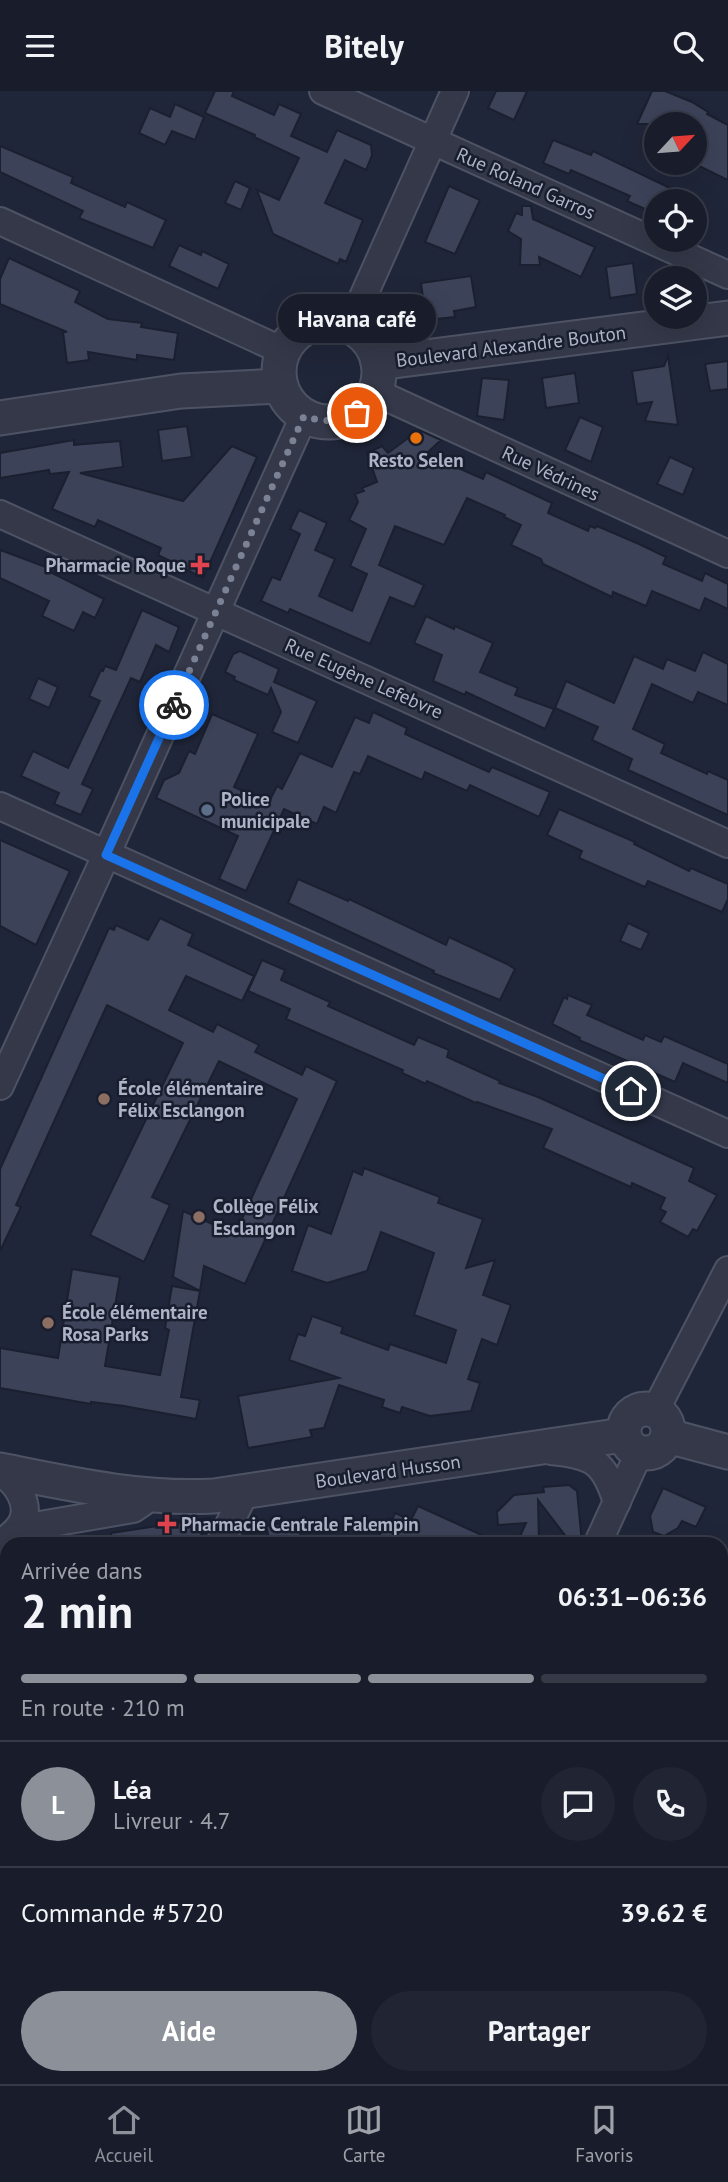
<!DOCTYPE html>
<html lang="fr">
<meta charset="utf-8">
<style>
body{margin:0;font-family:"PT Sans",sans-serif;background:#212533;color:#f1f3f6;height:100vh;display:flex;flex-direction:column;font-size:26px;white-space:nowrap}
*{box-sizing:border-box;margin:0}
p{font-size:23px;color:#9fa1a9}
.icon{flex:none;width:38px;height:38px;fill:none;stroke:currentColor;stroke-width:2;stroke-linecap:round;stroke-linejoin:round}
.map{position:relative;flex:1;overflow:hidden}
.drawer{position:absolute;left:0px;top:1446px;width:728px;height:548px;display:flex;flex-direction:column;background:#181c2b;border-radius:21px 21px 0 0;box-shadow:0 7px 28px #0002,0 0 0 2px #363a47}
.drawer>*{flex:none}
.needle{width:46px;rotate:64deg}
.fabs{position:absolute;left:644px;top:21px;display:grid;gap:14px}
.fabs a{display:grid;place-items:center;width:63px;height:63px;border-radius:50%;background:#181c2b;box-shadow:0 7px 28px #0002,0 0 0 2px #363a47;font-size:35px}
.pin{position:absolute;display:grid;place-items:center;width:60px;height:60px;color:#fff;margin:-30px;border:4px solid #fff;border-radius:50%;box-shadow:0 2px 7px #0007}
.courier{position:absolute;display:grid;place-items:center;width:70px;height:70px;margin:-35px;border:5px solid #1a73e8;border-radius:50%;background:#fff;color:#222;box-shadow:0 2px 9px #0007}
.bubble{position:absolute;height:49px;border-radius:24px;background:#181c2b;box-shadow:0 7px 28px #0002,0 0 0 2px #363a47;font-size:23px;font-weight:700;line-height:49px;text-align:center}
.head em{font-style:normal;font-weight:700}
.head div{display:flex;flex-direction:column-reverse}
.head{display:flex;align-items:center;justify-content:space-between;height:119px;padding:0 21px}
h1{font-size:46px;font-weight:700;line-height:52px}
.bar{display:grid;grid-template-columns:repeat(4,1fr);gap:10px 7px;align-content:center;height:84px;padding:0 21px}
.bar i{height:9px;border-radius:5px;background:#363a47}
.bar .active{background:#8c9099}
.bar p{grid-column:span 4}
.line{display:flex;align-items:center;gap:18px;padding:0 21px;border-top:2px solid #363a47}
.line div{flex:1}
.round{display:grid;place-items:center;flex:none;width:74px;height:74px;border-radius:37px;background:#212533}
.button{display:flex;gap:14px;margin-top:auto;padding:14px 21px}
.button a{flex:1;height:80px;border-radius:42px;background:#8c9099;color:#fff;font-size:28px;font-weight:700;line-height:80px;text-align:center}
.button a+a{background:#212533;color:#f1f3f6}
header{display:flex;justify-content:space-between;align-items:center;height:91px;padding:0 21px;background:#181c2b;font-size:32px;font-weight:700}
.menu{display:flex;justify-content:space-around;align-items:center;height:98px;border-top:2px solid #363a47;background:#181c2b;font-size:19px;color:#9fa1a9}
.menu a{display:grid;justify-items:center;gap:4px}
.menu .active{color:#8c9099}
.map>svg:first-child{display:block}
.green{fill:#22323a}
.building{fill:#3c4359;stroke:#1b2030;stroke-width:2}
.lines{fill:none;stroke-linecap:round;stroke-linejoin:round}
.minor-casing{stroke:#4e5364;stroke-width:30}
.tertiary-casing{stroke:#4e5364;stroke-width:37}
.minor{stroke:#343849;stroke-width:26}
.tertiary{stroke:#343849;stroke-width:33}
.done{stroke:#7c8295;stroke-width:7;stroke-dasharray:0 12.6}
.route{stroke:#1a73e8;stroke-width:9}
.food-dot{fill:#e8710a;stroke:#191e2e;stroke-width:2.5}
.health-dot{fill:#e0444e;stroke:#191e2e;stroke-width:2.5}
.service-dot{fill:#5c6f8a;stroke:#191e2e;stroke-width:2.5}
.education-dot{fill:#8d6e63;stroke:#191e2e;stroke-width:2.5}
.labels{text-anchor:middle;stroke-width:5;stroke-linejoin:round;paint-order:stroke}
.street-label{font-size:19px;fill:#aeb3c6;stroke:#191e2e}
.poi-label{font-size:19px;font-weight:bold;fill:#aeb3c6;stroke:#191e2e;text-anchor:start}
</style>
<header><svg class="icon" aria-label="menu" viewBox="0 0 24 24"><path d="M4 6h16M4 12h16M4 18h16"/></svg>Bitely<svg class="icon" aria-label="search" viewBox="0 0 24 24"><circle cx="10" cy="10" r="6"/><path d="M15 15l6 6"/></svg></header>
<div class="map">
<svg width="728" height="1993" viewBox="0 0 728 1993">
<rect width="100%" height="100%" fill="#202639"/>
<!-- green -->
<polygon class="green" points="413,1986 510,1986 525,1993 424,1993"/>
<!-- building -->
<g class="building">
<polygon points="215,0 234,0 232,5 274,24 279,13 301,23 291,45 327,61 337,39 371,54 372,64 366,79 345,69 325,112 363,129 346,171 340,168 338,173 273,143 257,99 279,109 299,67 254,46 255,44 205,22"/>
<polygon points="496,0 527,0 514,29 488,17"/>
<polygon points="652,0 665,0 692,11 708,21 707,23 728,34 728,89 695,73 695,33 637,33"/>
<polygon points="175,13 204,26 195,49 172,40 165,54 139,42 150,17 170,26"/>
<polygon points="553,49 591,64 593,60 697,110 656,110 656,123 627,110 630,105 571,79 569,83 543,72"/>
<polygon points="0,55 73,86 71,92 125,116 127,111 166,129 153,157 79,127 83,120 0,81"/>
<polygon points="235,90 250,97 241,119 225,112"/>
<polygon points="449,95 480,109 455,163 425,151"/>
<polygon points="522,115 531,115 533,128 595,156 581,186 539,166 540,174 520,174 521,148 508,140 516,122 522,124"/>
<polygon points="179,154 201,164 202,160 229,173 218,198 169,175"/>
<polygon points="9,167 80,200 75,211 108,228 142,232 141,236 178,242 174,269 137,264 137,269 88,261 89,269 67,272 63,241 67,241 0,213 0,188"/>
<polygon points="633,172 637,203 610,207 606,176"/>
<polygon points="471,185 476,216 454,220 455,226 426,229 421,192"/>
<polygon points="668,265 678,334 645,330 652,311 637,313 632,280 664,275"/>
<polygon points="728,270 728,298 710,300 705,273"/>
<polygon points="575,282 579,312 546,317 542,287"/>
<polygon points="482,287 509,289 504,329 477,325"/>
<polygon points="580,326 603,336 591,371 565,359"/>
<polygon points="187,335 192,366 162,370 158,339"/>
<polygon points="419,339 441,349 426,363 483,388 486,381 552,412 548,422 588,440 590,435 595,437 597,435 639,453 666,466 663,473 702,490 705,482 728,493 728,518 705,507 700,520 652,500 646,515 613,501 612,506 543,473 541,468 511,454 521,434 504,426 505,424 467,407 444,454 395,435 379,474 424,494 414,516 390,506 370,553 290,518 288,522 261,510 272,486 280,489 300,443 290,438 299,419 327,432 315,459 335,468 319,505 352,520 367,483 350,475 366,438 349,429 358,411 355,403 364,400 362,397 377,391 367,362 382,355 388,362"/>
<polygon points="74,349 74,354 120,350 123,376 80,382 183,410 232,355 257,366 203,487 158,464 161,457 98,429 95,436 52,418 69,381 50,383 49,379 0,387 0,362"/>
<polygon points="670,366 694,377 683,404 657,393"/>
<polygon points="0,459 51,478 50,481 104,508 95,527 83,521 74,540 42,525 49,510 0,487"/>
<polygon points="142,519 179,536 169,561 156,554 140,591 131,587 82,693 93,698 81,724 54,713 59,702 21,685 33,660 68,677 100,610 89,605 101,579 103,580 105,575 116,579"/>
<polygon points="426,525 454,538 455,535 493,552 480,581 518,597 515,604 554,618 545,638 466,601 465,604 433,590 442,564 414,552"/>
<polygon points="240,560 279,578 274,591 317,610 298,652 272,641 281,621 271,597 268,604 234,589 235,586 225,581 233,563"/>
<polygon points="703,561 728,573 728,614 698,601 693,612 652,593 633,638 665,653 661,662 707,683 708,680 728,689 728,724 628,679 632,668 592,649 598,636 555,617 566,590 614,612 634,565 663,578 667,568 695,580"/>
<polygon points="38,587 58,596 49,617 29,608"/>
<polygon points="373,621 407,637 405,643 489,681 492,676 550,701 539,726 470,694 467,700 425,681 422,689 368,665 360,683 354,681 336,722 324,716 317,733 284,718 246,800 219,788 238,745 156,707 164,689 179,682 189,660 195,663 212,623 258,643 234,696 269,711 277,695 282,698 300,662 332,676 355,626 369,632"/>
<polygon points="559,718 635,751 634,753 689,780 691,777 728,793 728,808 722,821 648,790 645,796 579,767 582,760 547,744"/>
<polygon points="0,749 70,780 36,854 0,835"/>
<polygon points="298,788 348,810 349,808 446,854 449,846 507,873 515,878 500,909 433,882 434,880 288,812"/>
<polygon points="160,827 193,843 188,854 254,885 242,910 186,885 169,919 213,941 217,933 259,954 255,961 302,984 306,975 337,990 245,1193 204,1175 200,1200 173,1186 183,1120 235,1143 297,1008 219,970 152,1106 170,1114 144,1171 90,1144 183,952 107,914 16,1114 21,1116 0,1160 0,1078 109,837 114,839 116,834 148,849"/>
<polygon points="628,832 649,842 641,859 620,850"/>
<polygon points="262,869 285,879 281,889 330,911 328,915 414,954 418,946 449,959 447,966 500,990 499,992 538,1006 694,1077 689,1090 717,1104 697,1140 693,1138 688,1146 660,1131 666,1121 660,1118 665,1107 632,1092 631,1096 543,1057 552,1038 477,1011 476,1012 427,990 426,993 402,982 403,979 286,928 290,918 248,900"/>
<polygon points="568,904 592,914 587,924 643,949 645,944 661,951 664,945 728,973 728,992 683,972 675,991 579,949 580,947 552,933 564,906 567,908"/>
<polygon points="364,1077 440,1106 438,1112 483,1128 466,1177 495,1169 483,1204 511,1214 497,1254 482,1248 468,1288 480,1292 471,1320 430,1325 402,1316 400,1322 382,1316 384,1309 339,1294 324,1337 310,1339 312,1346 248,1357 238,1305 339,1287 289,1269 298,1243 305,1245 312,1225 343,1236 341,1242 388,1259 390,1253 446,1272 456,1239 414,1224 434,1162 381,1141 367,1180 327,1192 292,1180 308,1134 331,1143 353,1080 362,1084"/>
<polygon points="72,1178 120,1186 105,1275 160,1284 169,1239 165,1237 172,1195 200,1200 181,1306 200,1309 196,1328 124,1315 91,1311 91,1313 0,1297 0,1257 58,1267"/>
<polygon points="569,1394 577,1400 582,1452 571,1452 538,1409 539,1452 517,1452 526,1432 498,1434 497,1421 514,1404 544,1401 543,1396"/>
<polygon points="663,1397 706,1416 696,1436 682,1430 678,1437 664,1445 653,1441 650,1425"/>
<polygon points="418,1415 499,1452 376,1452 388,1427 392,1429 395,1422 411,1429"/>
<polygon points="210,1427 197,1452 112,1452 111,1442"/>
<polygon points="298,1430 302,1452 270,1452 266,1435"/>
</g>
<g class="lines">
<defs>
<g id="minor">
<polyline points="323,0 728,184"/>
<polyline points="0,130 283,260"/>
<polyline points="350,235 455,0"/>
<polyline points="375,301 728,463"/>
<polyline points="0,423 728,753"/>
<polyline points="0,715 728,1043"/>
<polyline points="0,995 97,784 304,325"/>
<polyline points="655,1320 728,1179"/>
<path d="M551,1360C593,1364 604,1370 617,1411"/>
<path d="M0,1382C16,1390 31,1413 22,1431C19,1438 11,1444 6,1449"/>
<polyline points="0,1452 40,1434 133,1418 152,1405"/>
<polyline points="220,1452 245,1401"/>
<polyline points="598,1452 639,1362"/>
<polyline points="721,1798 728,1802"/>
<polyline points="0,1903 7,1889"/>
<polyline points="348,1993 351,1986"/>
</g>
<g id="tertiary">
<circle cx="329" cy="281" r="50"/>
<polyline points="378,272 728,227"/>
<polyline points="0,327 181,300 281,295"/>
<circle cx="646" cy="1340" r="22"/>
<polyline points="668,1345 728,1361"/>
<path d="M0,1379C70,1393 141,1409 214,1405L623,1344"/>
</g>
</defs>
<!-- minor casing -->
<use href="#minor" class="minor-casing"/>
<!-- tertiary casing -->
<use href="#tertiary" class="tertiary-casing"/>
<!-- minor -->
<use href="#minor" class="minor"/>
<!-- tertiary -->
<use href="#tertiary" class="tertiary"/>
</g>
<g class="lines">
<!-- done -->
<path class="done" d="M174,614L304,325C324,332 338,331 357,322"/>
<!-- route -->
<polyline class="route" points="174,614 106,764 631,1000"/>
</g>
<!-- markers -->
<circle class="food-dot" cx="416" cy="347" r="7"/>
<g class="health-dot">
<path d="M196.5 463.5h7v7h7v7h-7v7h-7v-7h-7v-7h7z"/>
<path d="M163.5 1422.5h7v7h7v7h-7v7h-7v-7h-7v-7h7z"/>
</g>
<circle class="service-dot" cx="207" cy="719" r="7"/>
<g class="education-dot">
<circle cx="104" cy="1008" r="7"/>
<circle cx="199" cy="1126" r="7"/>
<circle cx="48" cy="1232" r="7"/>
</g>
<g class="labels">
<!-- street labels -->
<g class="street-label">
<text transform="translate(526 92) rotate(24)" y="7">Rue Roland Garros</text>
<text transform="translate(511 255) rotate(-7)" y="7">Boulevard Alexandre Bouton</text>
<text transform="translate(551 382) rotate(25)" y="7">Rue Védrines</text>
<text transform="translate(364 587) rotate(24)" y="7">Rue Eugène Lefebvre</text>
<text transform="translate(388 1380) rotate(-8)" y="7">Boulevard Husson</text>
</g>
<!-- poi labels -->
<g class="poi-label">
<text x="416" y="376" text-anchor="middle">Resto Selen</text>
<text x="186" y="481" text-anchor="end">Pharmacie Roque</text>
<text x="221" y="715">Police<tspan x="221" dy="22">municipale</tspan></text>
<text x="118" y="1004">École élémentaire<tspan x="118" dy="22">Félix Esclangon</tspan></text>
<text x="213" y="1122">Collège Félix<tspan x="213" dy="22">Esclangon</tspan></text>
<text x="62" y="1228">École élémentaire<tspan x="62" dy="22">Rosa Parks</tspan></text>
<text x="181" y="1440">Pharmacie Centrale Falempin</text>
</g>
</g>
</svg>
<div class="fabs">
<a><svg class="needle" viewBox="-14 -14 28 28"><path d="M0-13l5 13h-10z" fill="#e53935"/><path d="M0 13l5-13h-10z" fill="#9fa1a9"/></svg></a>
<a><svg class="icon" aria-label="locate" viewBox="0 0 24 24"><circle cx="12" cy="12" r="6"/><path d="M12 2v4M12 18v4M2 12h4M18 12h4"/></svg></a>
<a><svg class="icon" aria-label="layers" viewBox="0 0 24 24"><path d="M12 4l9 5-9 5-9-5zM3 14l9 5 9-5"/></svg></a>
</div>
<div class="pin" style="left:357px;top:322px;background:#ea580c"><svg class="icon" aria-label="bag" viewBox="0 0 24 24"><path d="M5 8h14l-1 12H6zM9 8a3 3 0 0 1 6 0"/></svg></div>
<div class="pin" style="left:631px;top:1000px;background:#1f2937"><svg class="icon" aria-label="home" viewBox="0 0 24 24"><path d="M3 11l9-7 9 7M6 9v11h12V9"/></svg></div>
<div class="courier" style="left:174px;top:614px"><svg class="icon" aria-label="bike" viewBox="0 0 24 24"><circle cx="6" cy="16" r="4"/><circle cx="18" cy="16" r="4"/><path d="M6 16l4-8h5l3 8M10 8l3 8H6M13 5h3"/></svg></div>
<div class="bubble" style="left:278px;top:203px;width:158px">Havana café</div>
<section class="drawer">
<div class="head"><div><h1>2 min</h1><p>Arrivée dans</p></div><em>06:31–06:36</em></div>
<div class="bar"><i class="active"></i><i class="active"></i><i class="active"></i><i></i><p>En route · 210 m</p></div>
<div class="line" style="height:126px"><b class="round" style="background:#8c9099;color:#fff">L</b><div><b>Léa</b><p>Livreur · 4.7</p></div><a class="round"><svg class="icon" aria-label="chat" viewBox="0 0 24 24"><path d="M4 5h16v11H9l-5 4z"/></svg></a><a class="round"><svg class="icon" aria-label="phone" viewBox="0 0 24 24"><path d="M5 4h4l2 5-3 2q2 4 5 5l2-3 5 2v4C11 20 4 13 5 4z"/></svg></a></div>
<div class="line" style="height:91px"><div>Commande #5720</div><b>39.62 €</b></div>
<div class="button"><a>Aide</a><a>Partager</a></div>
</section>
</div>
<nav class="menu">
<a class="active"><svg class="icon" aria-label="home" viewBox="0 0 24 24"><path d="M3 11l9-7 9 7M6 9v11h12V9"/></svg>Accueil</a>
<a><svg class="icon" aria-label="map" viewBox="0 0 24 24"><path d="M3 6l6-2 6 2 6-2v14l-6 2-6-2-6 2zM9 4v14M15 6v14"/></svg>Carte</a>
<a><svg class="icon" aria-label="saved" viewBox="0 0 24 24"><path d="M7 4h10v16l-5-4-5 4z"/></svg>Favoris</a>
</nav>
